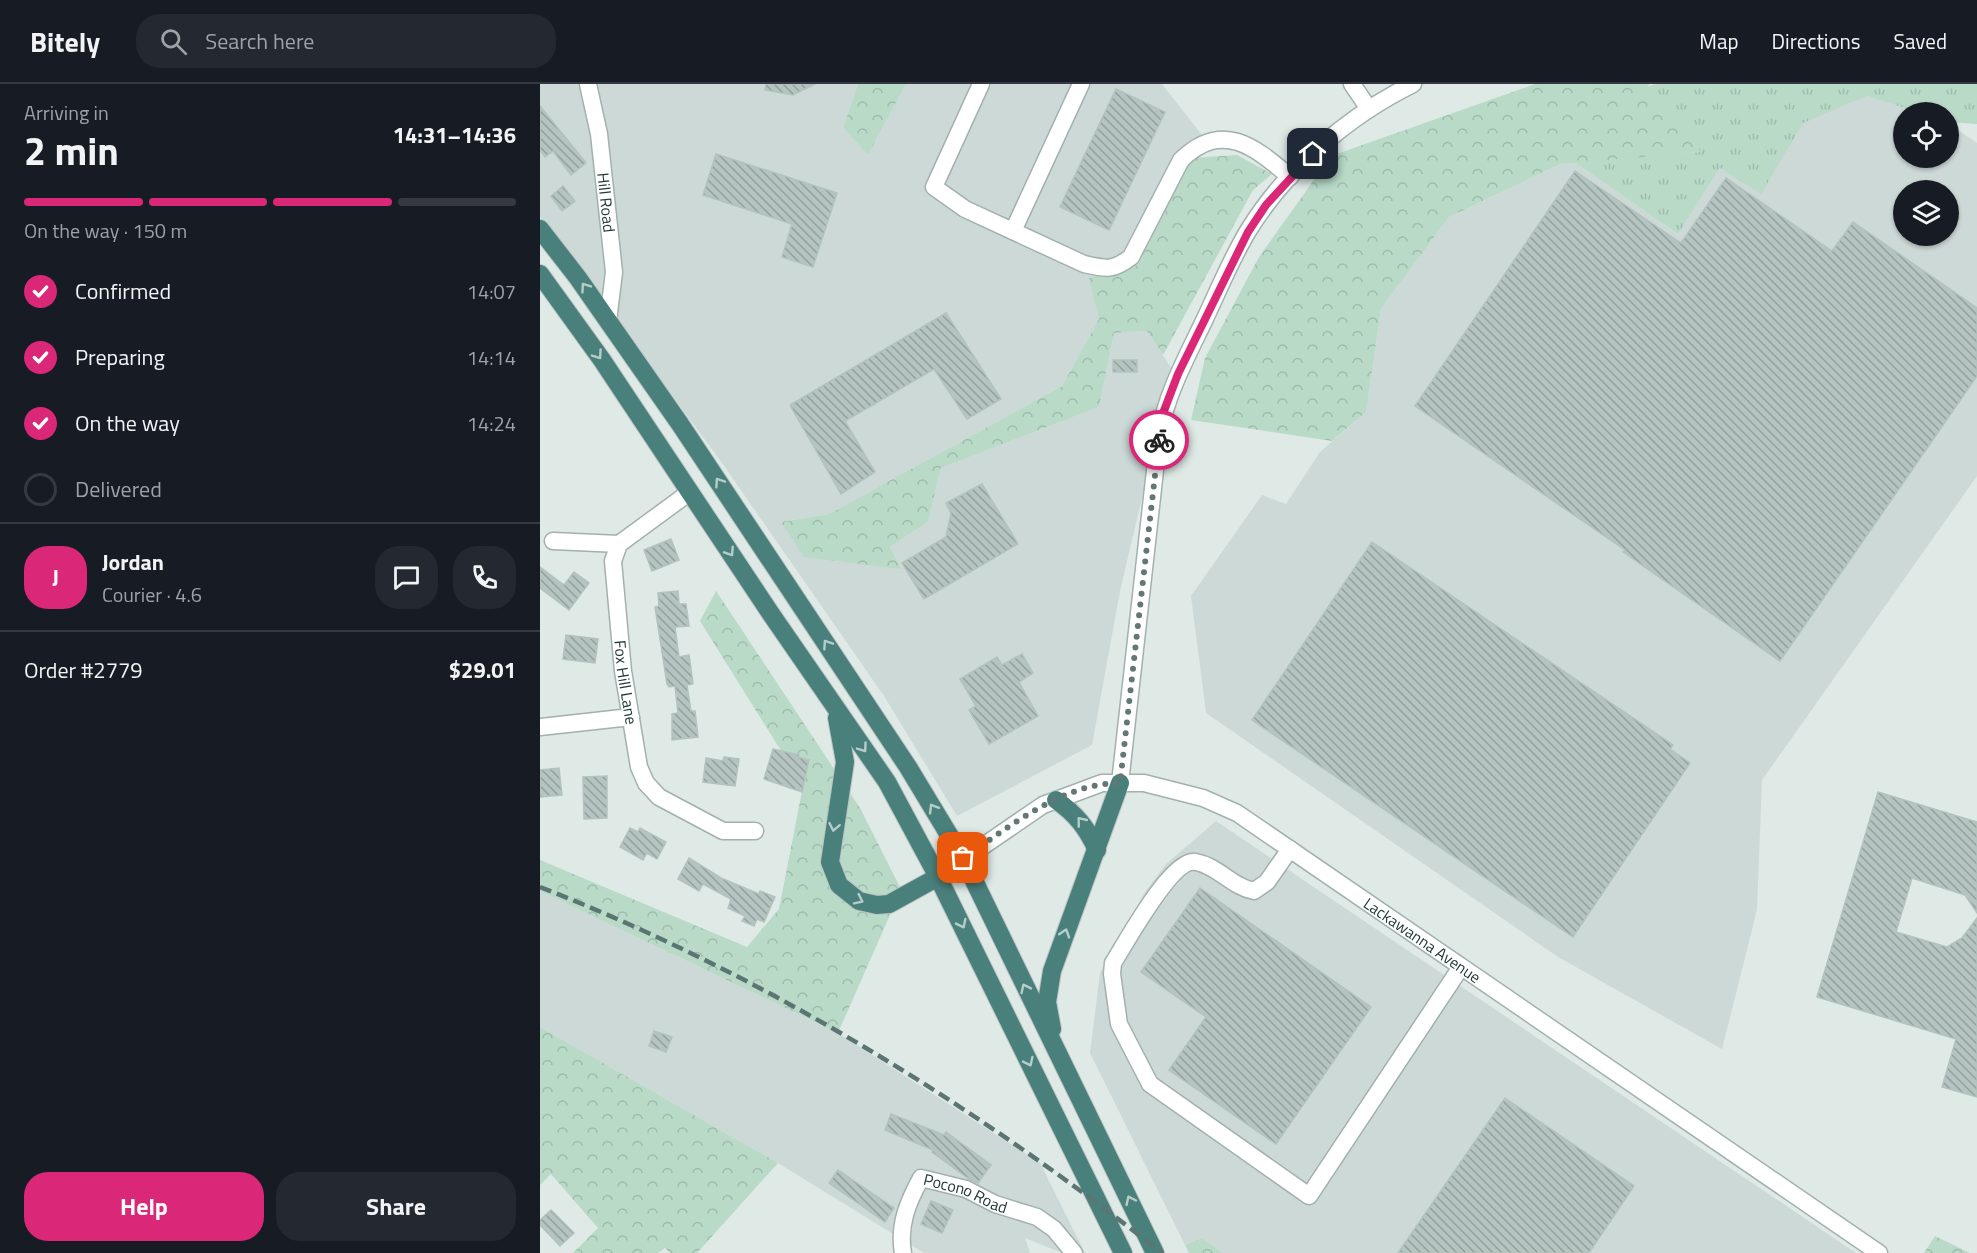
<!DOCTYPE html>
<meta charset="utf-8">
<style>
body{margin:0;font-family:"Titillium Web",sans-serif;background:#242831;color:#f1f3f6;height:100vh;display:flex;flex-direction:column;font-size:22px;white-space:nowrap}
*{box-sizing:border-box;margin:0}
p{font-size:20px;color:#9ea1a6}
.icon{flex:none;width:33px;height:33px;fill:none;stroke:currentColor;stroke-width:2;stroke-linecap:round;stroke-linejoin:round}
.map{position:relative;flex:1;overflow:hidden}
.panel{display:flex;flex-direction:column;background:#171b24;width:540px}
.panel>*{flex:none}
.buttons{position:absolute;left:1353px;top:18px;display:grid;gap:12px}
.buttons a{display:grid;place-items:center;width:66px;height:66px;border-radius:50%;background:#171b24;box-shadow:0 2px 4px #0004;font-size:30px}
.pin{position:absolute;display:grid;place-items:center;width:51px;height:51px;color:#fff;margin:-26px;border-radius:12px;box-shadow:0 3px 9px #0006}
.courier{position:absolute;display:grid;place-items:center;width:60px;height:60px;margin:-30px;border:4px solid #db2777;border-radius:50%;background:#fff;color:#222;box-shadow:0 2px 8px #0007}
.head em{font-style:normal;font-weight:700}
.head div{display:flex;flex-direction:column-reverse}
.head{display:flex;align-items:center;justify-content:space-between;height:102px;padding:0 24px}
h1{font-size:39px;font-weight:700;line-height:45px}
.bar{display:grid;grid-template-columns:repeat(4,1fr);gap:9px 6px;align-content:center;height:72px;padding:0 24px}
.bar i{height:8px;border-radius:4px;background:#363941}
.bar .on{background:#db2777}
.bar p{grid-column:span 4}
.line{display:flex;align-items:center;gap:15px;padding:0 24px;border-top:2px solid #363941}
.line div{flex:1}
.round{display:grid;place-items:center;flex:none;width:63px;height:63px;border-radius:24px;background:#242831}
ol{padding:0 24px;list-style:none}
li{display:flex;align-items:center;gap:18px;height:66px}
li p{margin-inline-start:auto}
li .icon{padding:6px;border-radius:50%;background:#db2777;color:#fff;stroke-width:4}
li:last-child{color:#9ea1a6}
li i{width:33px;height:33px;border:3px solid #363941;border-radius:50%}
.cta{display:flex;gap:12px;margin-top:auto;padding:12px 24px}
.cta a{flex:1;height:69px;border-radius:24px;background:#db2777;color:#fff;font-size:24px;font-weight:700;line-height:69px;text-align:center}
.cta a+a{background:#242831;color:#f1f3f6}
header{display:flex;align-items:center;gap:36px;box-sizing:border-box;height:84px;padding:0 30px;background:#171b24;border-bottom:2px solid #363941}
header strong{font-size:28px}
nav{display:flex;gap:33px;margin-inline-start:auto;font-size:21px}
.search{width:420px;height:54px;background:#242831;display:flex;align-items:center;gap:15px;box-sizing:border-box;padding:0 21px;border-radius:24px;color:#9ea1a6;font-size:22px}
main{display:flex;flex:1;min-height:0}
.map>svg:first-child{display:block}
.built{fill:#cdd9d6;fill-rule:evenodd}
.grass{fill:url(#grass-tufts)}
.forest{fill:url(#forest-crowns)}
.building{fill:url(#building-back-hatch);stroke:#b2c3bf;stroke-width:1.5}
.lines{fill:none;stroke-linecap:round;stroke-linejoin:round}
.minor-casing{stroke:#a2b1ae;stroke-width:19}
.trunk-casing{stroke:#bcc4c3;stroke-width:20}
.minor{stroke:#fff;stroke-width:16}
.trunk{stroke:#4a807c;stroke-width:18}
.rail{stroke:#5b7572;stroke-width:4.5;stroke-dasharray:12 6;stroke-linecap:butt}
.oneway{stroke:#b5cdca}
.done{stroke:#647774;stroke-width:6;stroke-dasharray:0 10.8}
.route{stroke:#db2777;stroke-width:8}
.labels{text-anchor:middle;stroke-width:4.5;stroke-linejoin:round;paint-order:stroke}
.street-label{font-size:16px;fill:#213936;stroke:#eff6f4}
</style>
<header>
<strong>Bitely</strong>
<div class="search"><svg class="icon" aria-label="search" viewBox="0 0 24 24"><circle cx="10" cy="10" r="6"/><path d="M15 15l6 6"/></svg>Search here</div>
<nav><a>Map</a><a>Directions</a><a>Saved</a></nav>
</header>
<main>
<section class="panel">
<div class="head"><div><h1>2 min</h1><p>Arriving in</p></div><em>14:31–14:36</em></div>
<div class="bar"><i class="on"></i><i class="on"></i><i class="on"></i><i></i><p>On the way · 150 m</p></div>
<ol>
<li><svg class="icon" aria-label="check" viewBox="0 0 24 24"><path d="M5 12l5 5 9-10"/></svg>Confirmed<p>14:07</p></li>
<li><svg class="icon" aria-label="check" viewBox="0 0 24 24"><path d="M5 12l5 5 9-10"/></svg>Preparing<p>14:14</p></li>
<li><svg class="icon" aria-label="check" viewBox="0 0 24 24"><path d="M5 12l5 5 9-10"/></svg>On the way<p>14:24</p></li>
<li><i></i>Delivered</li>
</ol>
<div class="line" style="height:108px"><b class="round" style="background:#db2777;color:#fff">J</b><div><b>Jordan</b><p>Courier · 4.6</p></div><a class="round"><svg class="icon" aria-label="chat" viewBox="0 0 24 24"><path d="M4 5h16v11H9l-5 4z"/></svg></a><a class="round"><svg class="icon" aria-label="phone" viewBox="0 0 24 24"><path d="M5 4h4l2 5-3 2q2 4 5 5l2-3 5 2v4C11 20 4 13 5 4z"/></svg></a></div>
<div class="line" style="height:78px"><div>Order #2779</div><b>$29.01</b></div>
<div class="cta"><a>Help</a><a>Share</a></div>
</section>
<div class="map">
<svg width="1437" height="1169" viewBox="0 0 1437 1169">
<defs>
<pattern id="grass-tufts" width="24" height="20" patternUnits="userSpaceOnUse" patternTransform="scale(1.5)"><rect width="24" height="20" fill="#b8dac7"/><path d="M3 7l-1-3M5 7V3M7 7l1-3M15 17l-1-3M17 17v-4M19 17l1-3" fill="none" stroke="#9ebcac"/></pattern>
<pattern id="forest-crowns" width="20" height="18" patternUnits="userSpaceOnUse" patternTransform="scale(1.5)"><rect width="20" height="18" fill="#b8dac7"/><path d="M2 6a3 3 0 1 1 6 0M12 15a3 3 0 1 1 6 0" fill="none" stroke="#9ebcac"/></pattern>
<pattern id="building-back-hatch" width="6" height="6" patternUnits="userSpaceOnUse" patternTransform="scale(1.5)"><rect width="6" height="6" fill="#b5c4c0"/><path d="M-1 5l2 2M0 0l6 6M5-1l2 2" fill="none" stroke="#93a09d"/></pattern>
</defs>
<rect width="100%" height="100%" fill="#dfeae7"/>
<!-- built -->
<g class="built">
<polygon points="0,0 318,0 303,44 328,71 366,0 622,0 662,51 598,181 559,235 522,302 289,430 241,438 362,484 350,463 388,438 401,384 559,323 574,249 607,247 635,290 612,371 580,507 552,661 417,732 344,612 182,379 0,132"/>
<path d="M1327,12L1377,28H1364V74H1408L1409,40L1437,59V392L1222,696L1217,826L1182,965L1018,873L666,629L651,512L722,411L746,420L780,368L826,328L841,225L909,133L1020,80L1034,78L1138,150L1180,84L1221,109L1262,39ZM1364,106H1408V152H1364Z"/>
<polygon points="676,737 1316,1169 683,1169 662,1154 645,1161 550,969 560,889 605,808 626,780"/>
<polygon points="0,807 298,949 500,1079 545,1169 522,1169 485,1154 490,1169 384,1169 238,1079 0,943"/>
</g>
<!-- grass -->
<polygon class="grass" points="1115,0 1437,0 1437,40 1409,38 1408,28 1377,28 1327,12 1263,39 1221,110 1180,84 1138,150 1034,78 1160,68 1107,3"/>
<!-- forest -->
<g class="forest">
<polygon points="318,0 366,0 328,71 303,44"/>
<polygon points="995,0 1109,0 1108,3 1161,68 1020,80 909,133 841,225 826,328 792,357 651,336 665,274 719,173 791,72"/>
<polygon points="697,71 732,90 713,106 623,271 607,247 574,249 559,323 401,384 388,438 350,463 362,485 264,473 241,438 289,430 522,302 559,235 549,194 598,181 651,74"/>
<polygon points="176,507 320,724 365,813 357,815 298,949 0,807 0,776 207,863 239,825 263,702 160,537"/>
<polygon points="0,943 238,1079 157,1169 130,1169 125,1164 118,1169 33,1169 58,1144 11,1090 0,1101"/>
<polygon points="1395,1152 1430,1169 1384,1169"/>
<polygon points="662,1154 683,1169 649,1169 645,1161"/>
</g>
<!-- building -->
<g class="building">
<polygon points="226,0 275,0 253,11 225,6"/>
<polygon points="576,5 625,28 569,146 520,123"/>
<polygon points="0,22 46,79 31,91 13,67 5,73 0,66"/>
<polygon points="176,70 297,109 273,183 242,173 252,140 163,111"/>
<polygon points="1035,87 1141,159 1186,94 1292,167 1313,138 1437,224 1437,292 1240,577 1083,468 1085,466 875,322"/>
<polygon points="23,102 35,117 22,127 11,112"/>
<polygon points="406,229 461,315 427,335 394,285 305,337 335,388 301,410 250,321"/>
<rect x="573" y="276" width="24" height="12"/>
<polygon points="442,400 478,460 384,515 362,479 406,453 411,429 406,419"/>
<polygon points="131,455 139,476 112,487 104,466"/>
<polygon points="832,458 1133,661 1130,665 1150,679 1033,853 712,636"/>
<polygon points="0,483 24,501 34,488 49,499 29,526 0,504"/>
<polygon points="138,507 139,520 146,520 149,542 135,543 139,573 149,571 153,600 147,601 151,627 155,627 158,653 132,656 132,630 138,629 135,602 129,603 127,600 115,523 119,522 118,509"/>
<polygon points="26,551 58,555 55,579 23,575"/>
<polygon points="482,570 493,589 479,598 498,632 449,660 429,626 436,622 420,595 457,573 462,581"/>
<polygon points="233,665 259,671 258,673 269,676 262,708 224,695"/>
<polygon points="184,673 199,675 195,702 163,698 166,674 183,677"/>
<polygon points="19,684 22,711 0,713 0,686"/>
<polygon points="67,692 67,734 44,735 43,693"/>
<polygon points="1338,708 1437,738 1437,829 1425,811 1372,794 1356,848 1407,863 1422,854 1437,834 1437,1013 1402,1003 1416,955 1277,913"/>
<polygon points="90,744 98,748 100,744 126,758 117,775 107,769 103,776 80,763"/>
<polygon points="149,774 181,794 219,810 220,807 235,813 224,838 217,835 214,842 202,837 205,832 188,824 191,815 163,800 159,807 138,795"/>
<polygon points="660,804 831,923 736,1060 629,986 666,933 601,888"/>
<polygon points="114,947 132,953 126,968 109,962"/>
<polygon points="965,1014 1094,1102 1049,1169 858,1169"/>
<polygon points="351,1030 404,1051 406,1048 451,1081 438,1099 429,1095 392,1068 393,1066 345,1046"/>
<polygon points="298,1086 354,1124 345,1138 289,1099"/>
<polygon points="391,1117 413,1126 402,1149 381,1140"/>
<polygon points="11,1126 34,1149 20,1162 0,1141 0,1136"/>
</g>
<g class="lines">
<defs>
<g id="minor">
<path id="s1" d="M48,0L59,50L74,188L68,237"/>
<path d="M441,0L394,103L425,125L544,180C566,185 573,187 591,173L641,76C682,36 714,62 750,93"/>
<polyline points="812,0 829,25"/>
<polyline points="473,147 541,0"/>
<path id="s2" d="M150,408L79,460L73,477L83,587L99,683L106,699L119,713L183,747H215"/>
<polyline points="13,457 79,460"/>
<polyline points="0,643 91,633"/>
<path d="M580,699L619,351C626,312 645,276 662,241C677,210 690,177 708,147C746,85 808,32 873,0"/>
<path d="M750,765L727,798L714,807C692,803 678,782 656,778C632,773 586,859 573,879L572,890L579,940L610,1000L769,1112L921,883"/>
<path id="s3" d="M398,793L503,721L562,699H604L663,714L697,729L1339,1169"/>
<path id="s4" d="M363,1169C358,1141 368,1118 381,1094L426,1105L455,1120L497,1133L514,1145L534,1169"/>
</g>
<g id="trunk">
<polyline points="0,145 38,194 140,340 368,683 423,774 615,1169"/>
<polyline points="0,190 62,276 231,530 347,698 398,793 583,1169"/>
<polyline points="297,634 305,678 290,778 299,801 319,817 337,821 349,820 398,793"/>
<path d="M516,716C536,730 547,744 557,766"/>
<polyline points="512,945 507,918 512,887 580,699"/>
</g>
</defs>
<!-- minor casing -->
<use href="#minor" class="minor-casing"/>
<!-- trunk casing -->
<use href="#trunk" class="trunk-casing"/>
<!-- minor -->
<use href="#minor" class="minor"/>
<!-- trunk -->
<use href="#trunk" class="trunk"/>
<!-- rail -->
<path class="rail" d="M0,803C225,891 433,1020 622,1169"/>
</g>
<!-- one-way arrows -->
<defs><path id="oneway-chevron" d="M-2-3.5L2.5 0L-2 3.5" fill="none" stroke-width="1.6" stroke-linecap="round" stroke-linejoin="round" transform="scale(1.5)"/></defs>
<g class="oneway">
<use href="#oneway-chevron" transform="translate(45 203) rotate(-125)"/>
<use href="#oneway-chevron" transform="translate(58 271) rotate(55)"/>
<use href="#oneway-chevron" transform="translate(179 398) rotate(-124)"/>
<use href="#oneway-chevron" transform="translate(190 468) rotate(57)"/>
<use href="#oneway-chevron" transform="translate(287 560) rotate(-124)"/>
<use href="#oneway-chevron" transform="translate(323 664) rotate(55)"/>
<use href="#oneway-chevron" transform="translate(393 724) rotate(-121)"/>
<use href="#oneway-chevron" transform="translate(541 737) rotate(-129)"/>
<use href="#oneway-chevron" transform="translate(294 743) rotate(101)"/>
<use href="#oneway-chevron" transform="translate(319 816) rotate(26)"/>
<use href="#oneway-chevron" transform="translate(422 840) rotate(64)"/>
<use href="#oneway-chevron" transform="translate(525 849) rotate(-72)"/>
<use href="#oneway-chevron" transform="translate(485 904) rotate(-116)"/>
<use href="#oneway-chevron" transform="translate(489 978) rotate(64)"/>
<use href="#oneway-chevron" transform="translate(590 1116) rotate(-115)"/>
</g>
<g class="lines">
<!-- done -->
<path class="done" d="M423,774C470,743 522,699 580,699L619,356"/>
<!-- route -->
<polyline class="route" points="619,356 622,332 638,290 708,148 726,121 773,70"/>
</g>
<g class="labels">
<!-- street labels -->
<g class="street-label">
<text dy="6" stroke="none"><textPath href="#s1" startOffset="120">Hill Road</textPath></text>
<text dy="6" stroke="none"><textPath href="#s2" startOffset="228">Fox Hill Lane</textPath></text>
<text dy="6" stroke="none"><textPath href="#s3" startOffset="555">Lackawanna Avenue</textPath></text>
<text dy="6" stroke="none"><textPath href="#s4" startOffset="126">Pocono Road</textPath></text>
</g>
</g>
</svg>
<div class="buttons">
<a><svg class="icon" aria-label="locate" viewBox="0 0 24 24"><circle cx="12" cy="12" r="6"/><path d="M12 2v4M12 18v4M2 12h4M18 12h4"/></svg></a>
<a><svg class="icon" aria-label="layers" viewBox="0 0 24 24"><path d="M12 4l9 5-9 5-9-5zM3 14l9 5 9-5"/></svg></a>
</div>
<div class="pin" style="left:423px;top:774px;background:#ea580c"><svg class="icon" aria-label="bag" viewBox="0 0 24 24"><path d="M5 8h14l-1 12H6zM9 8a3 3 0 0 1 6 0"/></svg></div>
<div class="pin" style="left:773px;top:70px;background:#1f2937"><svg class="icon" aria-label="home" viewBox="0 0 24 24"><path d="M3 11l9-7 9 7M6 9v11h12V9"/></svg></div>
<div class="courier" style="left:619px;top:356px"><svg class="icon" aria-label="bike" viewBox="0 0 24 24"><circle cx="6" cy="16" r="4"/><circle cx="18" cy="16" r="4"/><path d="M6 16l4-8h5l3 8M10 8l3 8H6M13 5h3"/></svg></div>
</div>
</main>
